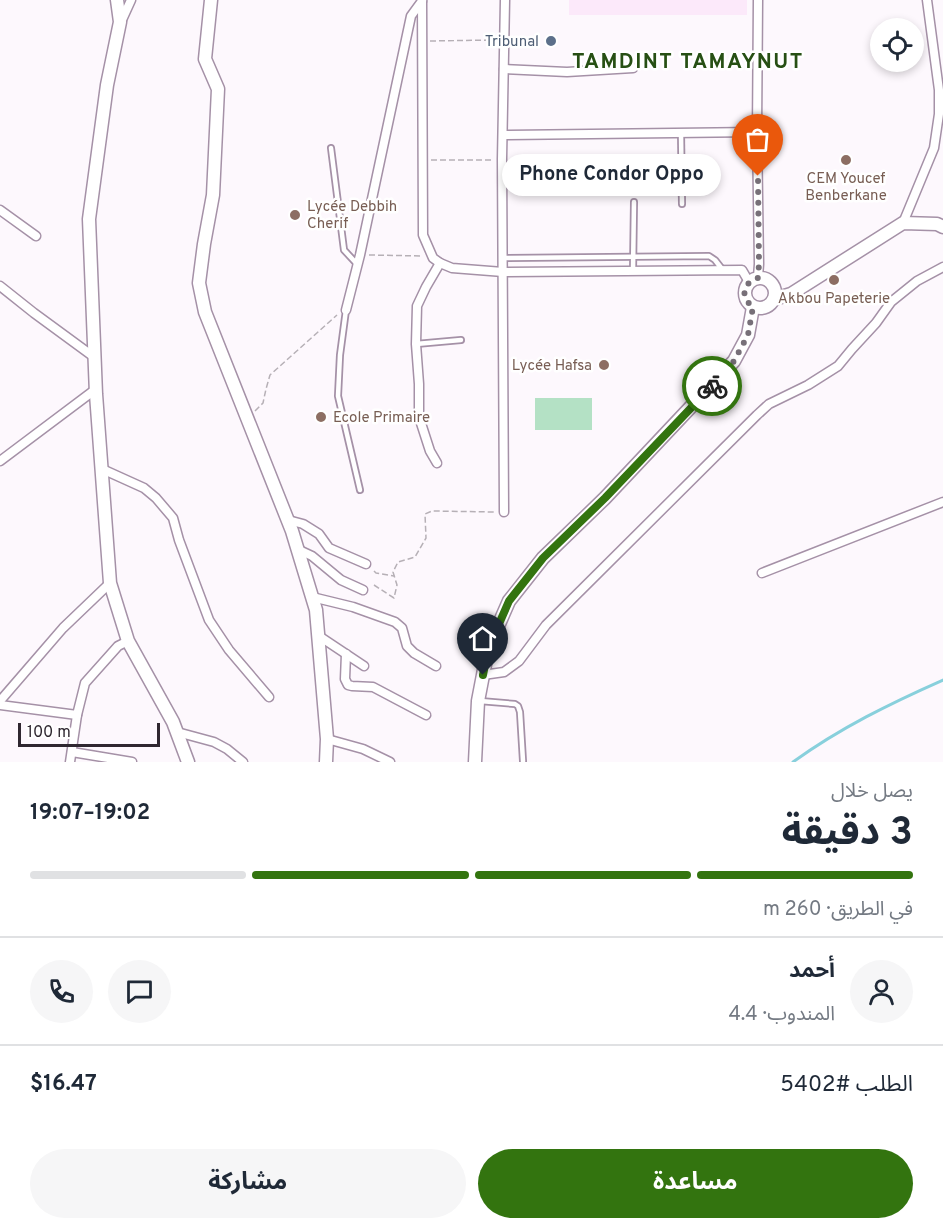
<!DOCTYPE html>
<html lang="ar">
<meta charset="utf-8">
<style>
body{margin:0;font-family:Overpass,"Noto Sans Arabic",sans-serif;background:#f6f6f7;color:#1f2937;direction:rtl;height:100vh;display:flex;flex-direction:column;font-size:22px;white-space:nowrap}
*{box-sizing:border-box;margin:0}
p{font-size:20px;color:#747a83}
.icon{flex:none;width:33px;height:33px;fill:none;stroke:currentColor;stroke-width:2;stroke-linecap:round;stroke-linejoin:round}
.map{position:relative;height:762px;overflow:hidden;direction:ltr}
.drawer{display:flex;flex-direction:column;background:#fff;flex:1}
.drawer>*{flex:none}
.tools{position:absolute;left:870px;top:18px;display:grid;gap:12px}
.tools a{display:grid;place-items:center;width:54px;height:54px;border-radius:50%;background:#fff;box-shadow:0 3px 9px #0003;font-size:30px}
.scale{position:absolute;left:18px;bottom:15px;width:142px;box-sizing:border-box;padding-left:6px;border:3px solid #2f2730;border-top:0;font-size:16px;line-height:21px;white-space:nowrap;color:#2f2730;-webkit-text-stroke:4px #fff;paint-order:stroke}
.pin{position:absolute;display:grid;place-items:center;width:51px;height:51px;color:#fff;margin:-62px -26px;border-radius:50% 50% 50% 0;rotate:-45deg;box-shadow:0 0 6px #0007}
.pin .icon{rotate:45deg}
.courier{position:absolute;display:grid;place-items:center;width:60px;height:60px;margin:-30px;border:4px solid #33740f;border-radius:50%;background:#fff;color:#222;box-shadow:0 2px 8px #0007}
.bubble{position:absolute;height:42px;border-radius:21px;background:#fff;box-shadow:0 3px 9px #0003;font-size:20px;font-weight:700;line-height:42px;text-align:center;direction:rtl}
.overview em{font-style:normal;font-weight:700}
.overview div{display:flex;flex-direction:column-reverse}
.overview{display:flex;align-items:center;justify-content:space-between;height:102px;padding:0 30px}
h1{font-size:39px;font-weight:700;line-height:45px}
.bar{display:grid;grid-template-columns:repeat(4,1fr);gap:9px 6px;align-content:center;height:72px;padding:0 30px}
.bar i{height:8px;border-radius:4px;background:#e0e1e3}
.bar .active{background:#33740f}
.bar p{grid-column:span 4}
.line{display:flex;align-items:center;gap:15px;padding:0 30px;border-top:2px solid #e0e1e3}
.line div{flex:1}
.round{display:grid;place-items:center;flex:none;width:63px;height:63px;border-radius:32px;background:#f6f6f7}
.primary-button{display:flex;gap:12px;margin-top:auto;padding:12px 30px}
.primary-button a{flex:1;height:69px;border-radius:36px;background:#33740f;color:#fff;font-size:24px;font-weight:700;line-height:69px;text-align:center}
.primary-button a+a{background:#f6f6f7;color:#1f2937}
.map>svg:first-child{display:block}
.medical{fill:#fce9fa}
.green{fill:#b4e1c5}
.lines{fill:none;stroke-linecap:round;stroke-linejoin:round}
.stream{stroke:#88d0dc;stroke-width:3}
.lane-casing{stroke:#a591a7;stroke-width:8}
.street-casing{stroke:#a591a7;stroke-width:11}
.secondary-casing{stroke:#a591a7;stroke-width:15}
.path{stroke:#b6b0b6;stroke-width:1.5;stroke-dasharray:6 3;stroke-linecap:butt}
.lane{stroke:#fff;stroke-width:4.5}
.street{stroke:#fff;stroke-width:8}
.secondary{stroke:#fff;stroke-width:12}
.done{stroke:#777078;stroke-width:6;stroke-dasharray:0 10.8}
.route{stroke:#33740f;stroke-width:8}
.service-dot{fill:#5c6f8a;stroke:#fff;stroke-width:2}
.education-dot{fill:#8d6e63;stroke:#fff;stroke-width:2}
.labels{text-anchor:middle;stroke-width:5;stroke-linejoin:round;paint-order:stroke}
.service-label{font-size:15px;fill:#4e5e75;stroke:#fff;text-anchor:end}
.education-label{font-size:15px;fill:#785e54;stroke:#fff}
.district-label{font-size:21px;font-weight:bold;letter-spacing:1.5px;fill:#275014;stroke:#fff}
</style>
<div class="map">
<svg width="943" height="762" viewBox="0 0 943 762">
<rect width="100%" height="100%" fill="#fdf8fd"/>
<!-- medical -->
<rect class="medical" x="569" y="0" width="178" height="15"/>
<!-- green -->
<rect class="green" x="535" y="398" width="57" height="32"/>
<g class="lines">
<!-- stream -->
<path class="stream" d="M793,762C840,728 891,703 943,680"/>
<defs>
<g id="lane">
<polyline points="681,133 682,204"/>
<polyline points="331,148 344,250 357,264"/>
<polyline points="503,258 709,256 715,260 722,269"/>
<polyline points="633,271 634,202"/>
<polyline points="346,310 340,355 338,396 360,490"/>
<polyline points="416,344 461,340"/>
<polyline points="480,701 515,704 518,706 520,712 523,761"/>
</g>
<g id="street">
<polyline points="422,0 423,235 433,258 440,263 452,268 503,272 742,270 749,282"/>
<polyline points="758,0 757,132 759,264 758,277"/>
<polyline points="121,22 131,0"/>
<polyline points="504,69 567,72 633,68"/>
<polyline points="503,135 757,132"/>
<polyline points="0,210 36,236"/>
<polyline points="903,223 934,148 939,114 939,90 927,0"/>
<polyline points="0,286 34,313 94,357"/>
<polyline points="346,310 360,255 411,16 422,1"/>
<polyline points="0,461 96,389"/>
<polyline points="437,463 430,451 419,417 419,384 416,344 417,306 426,287 440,263"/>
<polyline points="102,469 144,488 156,498 173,518 179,540 209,620 229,650 269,697"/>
<polyline points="504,512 502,159 505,0"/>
<polyline points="288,520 303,524 319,534 329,548 366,564"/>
<polyline points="297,549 312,556 341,580 363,590"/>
<polyline points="762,573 943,502"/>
<polyline points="312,597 353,607 395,622 402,628 407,646 414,653 436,666"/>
<polyline points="319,636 364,666"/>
<polyline points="346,654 345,679 348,685 352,686 373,687 426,715"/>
<polyline points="483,675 504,672 519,661 546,625 757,415 769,404 808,385 838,366 852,349 876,323 891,302 917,281 943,267"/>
<polyline points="0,701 63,628 110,583"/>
<polyline points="0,705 77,715"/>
<polyline points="177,732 214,742 227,749 243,762"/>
<polyline points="327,739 363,749 390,762"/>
<polyline points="72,752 132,762"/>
<polyline points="70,762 77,715 85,683 118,646 128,641"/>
</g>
<g id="secondary">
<polyline points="117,0 120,22 107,85 89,219 96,394 110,583 128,641 173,722 188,762"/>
<polyline points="211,0 205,59 218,89 213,195 204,244 199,283 205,312 292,531 316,610 327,739 326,762"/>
<circle cx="760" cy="293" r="15"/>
<polyline points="774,299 791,294 903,223 937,224 943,227"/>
<polyline points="475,762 478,701 488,649 509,601 543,558 605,498 734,361 748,335 753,307"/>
</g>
</defs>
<!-- lane casing -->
<use href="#lane" class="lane-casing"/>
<!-- street casing -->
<use href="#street" class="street-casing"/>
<!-- secondary casing -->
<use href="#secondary" class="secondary-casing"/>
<!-- path -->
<g class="path">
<polyline points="430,41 494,40"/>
<polyline points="431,160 492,160"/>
<polyline points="369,255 422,256"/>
<polyline points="255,411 263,403 266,389 270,375 337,315"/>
<polyline points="374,571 376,573 394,576"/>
<polyline points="374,585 394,598 397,585 393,572 398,562 415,557 426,538 425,514 432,511 495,512"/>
</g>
<!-- lane -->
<use href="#lane" class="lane"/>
<!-- street -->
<use href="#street" class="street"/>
<!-- secondary -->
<use href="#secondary" class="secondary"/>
</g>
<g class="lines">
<!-- done -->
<path class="done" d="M712,386L734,361L748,335L753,307C740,297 742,283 758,278L759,264L758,176"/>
<!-- route -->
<polyline class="route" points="483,675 488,649 509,601 543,558 605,498 712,386"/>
</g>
<!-- markers -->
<circle class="service-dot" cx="551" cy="41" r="6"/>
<g class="education-dot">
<circle cx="846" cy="160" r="6"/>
<circle cx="295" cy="215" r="6"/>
<circle cx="834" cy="280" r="6"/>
<circle cx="604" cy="365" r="6"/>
<circle cx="321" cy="417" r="6"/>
</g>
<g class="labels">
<!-- service labels -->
<g class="service-label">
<text x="539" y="46">Tribunal</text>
</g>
<!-- education labels -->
<g class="education-label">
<text x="846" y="183">CEM Youcef<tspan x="846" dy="17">Benberkane</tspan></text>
<text x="307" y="211" text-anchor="start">Lycée Debbih<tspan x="307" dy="17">Cherif</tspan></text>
<text x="834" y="303">Akbou Papeterie</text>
<text x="592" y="370" text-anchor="end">Lycée Hafsa</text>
<text x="333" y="422" text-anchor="start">Ecole Primaire</text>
</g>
<!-- district labels -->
<g class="district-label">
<text x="688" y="68">TAMDINT TAMAYNUT</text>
</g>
</g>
</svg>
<div class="tools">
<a><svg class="icon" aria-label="locate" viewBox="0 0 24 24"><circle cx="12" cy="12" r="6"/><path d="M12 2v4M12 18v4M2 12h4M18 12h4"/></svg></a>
</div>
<div class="scale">100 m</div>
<div class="pin" style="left:758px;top:176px;background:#ea580c"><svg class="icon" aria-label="bag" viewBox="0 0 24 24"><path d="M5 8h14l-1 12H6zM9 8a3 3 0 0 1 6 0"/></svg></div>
<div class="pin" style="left:483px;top:675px;background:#1f2937"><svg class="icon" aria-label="home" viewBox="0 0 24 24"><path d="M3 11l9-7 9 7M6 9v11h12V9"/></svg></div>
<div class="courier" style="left:712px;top:386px"><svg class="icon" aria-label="bike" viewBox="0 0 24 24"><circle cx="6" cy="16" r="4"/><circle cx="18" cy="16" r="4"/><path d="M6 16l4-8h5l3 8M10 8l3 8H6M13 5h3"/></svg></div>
<div class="bubble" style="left:502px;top:154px;width:219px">Phone Condor Oppo</div>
</div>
<section class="drawer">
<div class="overview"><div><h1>3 دقيقة</h1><p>يصل خلال</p></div><em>19:02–19:07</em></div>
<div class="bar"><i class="active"></i><i class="active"></i><i class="active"></i><i></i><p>في الطريق · 260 m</p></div>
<div class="line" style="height:108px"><a class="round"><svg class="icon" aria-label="person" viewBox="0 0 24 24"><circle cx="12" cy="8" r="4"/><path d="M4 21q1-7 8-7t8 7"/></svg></a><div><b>أحمد</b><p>المندوب · 4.4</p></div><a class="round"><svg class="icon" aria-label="chat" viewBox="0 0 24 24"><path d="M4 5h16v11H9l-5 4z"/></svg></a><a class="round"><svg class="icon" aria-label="phone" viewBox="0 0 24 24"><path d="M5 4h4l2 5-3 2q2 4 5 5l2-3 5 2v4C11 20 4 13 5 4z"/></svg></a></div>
<div class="line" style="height:78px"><div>الطلب #5402</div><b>$16.47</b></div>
<div class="primary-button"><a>مساعدة</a><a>مشاركة</a></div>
</section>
